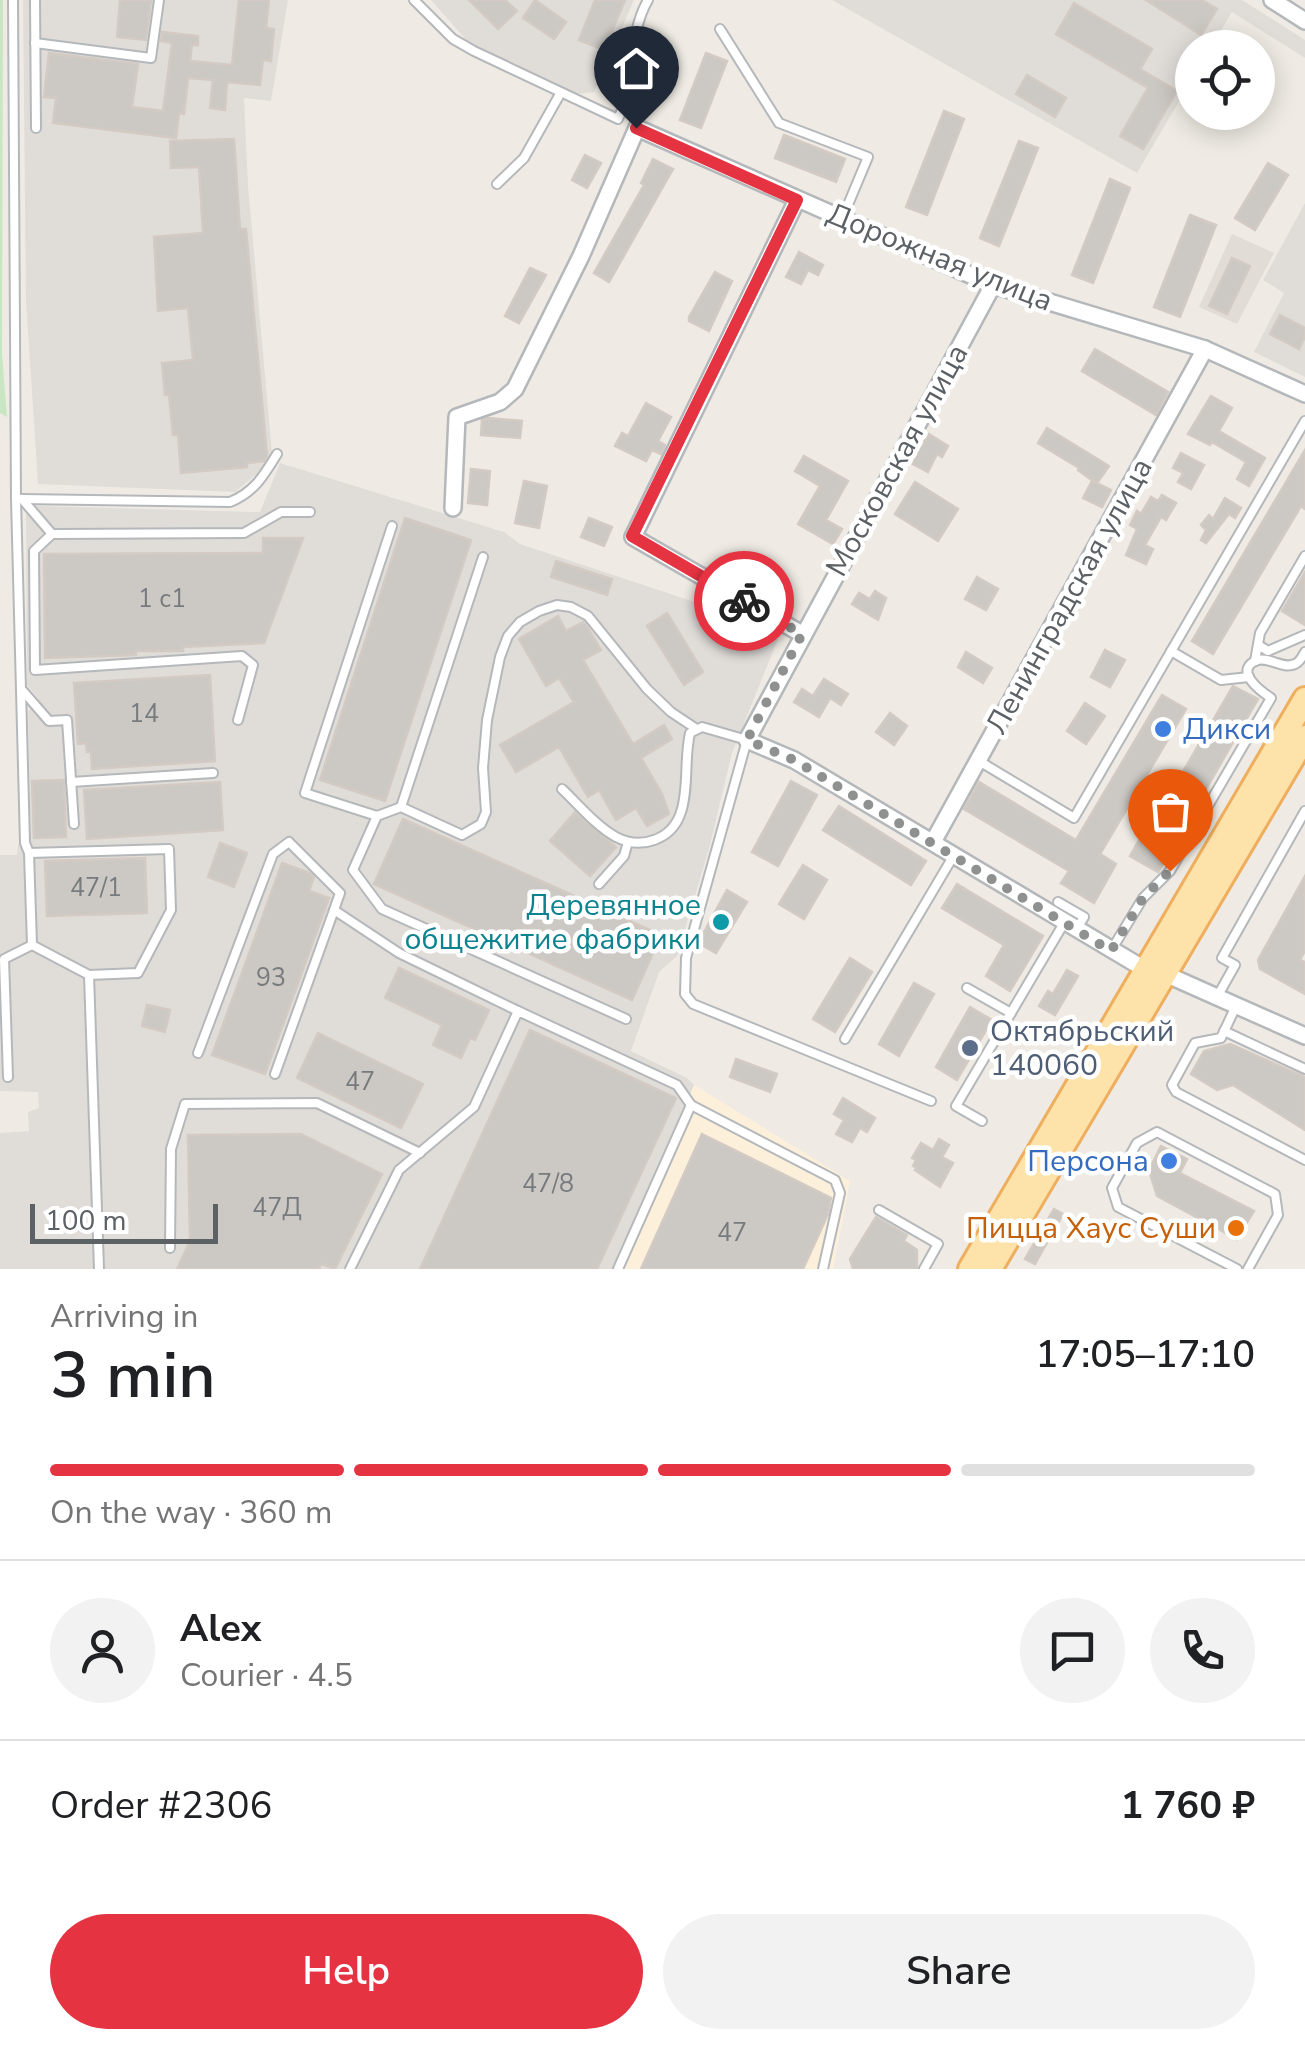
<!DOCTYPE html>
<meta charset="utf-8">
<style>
body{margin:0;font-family:"Nunito Sans",sans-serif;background:#f2f2f2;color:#202124;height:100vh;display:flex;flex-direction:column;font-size:38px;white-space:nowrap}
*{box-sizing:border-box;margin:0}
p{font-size:32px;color:#757577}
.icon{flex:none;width:55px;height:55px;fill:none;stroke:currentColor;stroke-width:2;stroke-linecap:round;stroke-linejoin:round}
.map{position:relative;height:1269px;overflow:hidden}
.drawer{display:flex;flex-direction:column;background:#fff;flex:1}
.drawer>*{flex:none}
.fabs{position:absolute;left:1175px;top:30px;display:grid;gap:20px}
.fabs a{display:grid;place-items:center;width:100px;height:100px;border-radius:50%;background:#fff;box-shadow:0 5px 25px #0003;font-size:50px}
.scale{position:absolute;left:30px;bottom:25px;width:188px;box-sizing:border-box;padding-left:10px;border:5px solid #5c6165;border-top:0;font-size:28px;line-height:35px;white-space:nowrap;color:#5c6165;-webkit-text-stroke:8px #fff;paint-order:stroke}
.pin{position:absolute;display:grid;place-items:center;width:85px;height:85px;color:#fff;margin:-102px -42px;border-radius:50% 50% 50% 0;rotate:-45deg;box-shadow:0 0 10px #0007}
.pin .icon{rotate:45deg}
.courier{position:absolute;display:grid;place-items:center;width:100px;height:100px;margin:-50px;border:8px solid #e63342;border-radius:50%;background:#fff;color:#222;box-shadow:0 2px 12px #0007}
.headline em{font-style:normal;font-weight:600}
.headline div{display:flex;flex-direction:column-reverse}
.headline{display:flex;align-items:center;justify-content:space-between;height:170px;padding:0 50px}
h1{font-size:65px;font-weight:600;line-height:75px}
.bar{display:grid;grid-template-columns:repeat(4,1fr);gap:15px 10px;align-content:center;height:120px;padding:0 50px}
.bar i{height:12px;border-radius:8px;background:#e0e0e0}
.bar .active{background:#e63342}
.bar p{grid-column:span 4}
.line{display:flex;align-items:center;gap:25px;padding:0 50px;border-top:2px solid #e0e0e0}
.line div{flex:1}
.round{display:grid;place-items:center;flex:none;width:105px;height:105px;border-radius:52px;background:#f2f2f2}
.action{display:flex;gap:20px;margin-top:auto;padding:20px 50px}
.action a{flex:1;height:115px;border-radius:60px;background:#e63342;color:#fff;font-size:40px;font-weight:600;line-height:115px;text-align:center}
.action a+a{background:#f2f2f2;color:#202124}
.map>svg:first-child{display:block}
.commercial{fill:#fdf0db}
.industrial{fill:#e0ddd9}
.education{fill:#e1dcd5}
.green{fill:#c7e6c1}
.building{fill:#ccc8c4;stroke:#d3cbc3;stroke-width:2.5}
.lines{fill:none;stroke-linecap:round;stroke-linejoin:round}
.service-casing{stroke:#b5b8bb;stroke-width:12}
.minor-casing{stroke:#b5b8bb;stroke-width:20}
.primary-casing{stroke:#efae5d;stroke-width:28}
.service{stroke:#fff;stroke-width:8}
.minor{stroke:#fff;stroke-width:15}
.primary{stroke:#fde2aa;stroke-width:22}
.done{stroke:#8f9191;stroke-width:10;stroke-dasharray:0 18}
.route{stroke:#e63342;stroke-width:12}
.shop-dot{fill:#3f7fe0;stroke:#fff;stroke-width:4}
.culture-dot{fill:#0f9aa8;stroke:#fff;stroke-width:4}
.service-dot{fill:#5c6f8a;stroke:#fff;stroke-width:4}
.food-dot{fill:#e8710a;stroke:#fff;stroke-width:4}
.labels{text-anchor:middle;stroke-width:9;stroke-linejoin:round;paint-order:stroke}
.number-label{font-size:25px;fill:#787b7d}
.street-label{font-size:30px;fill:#5c6165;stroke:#fff}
.shop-label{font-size:30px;fill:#366cbe;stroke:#fff;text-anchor:start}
.culture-label{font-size:30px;fill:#0d838f;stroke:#fff;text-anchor:end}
.service-label{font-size:30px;fill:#4e5e75;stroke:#fff;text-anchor:start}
.food-label{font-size:30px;fill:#c56008;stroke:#fff;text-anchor:end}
</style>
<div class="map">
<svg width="1305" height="1269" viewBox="0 0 1305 1269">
<rect width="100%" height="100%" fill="#efebe4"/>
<!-- commercial -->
<polygon class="commercial" points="694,1085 850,1181 833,1269 612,1269"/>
<!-- industrial -->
<g class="industrial">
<polygon points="23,0 288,0 271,101 244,98 248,186 272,453 264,468 235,492 38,484 26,301"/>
<polygon points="431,0 634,0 594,92 577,94 467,41"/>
<polygon points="832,0 1242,0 1305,40 1305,58 1232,12 1211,47 1192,48 1192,79 1137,173"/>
<polygon points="1305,203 1305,377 1254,352 1284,293 1263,280"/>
<polygon points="280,463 504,532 520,544 734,615 736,621 778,639 732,753 709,849 677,956 659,972 631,1051 687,1078 694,1085 612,1269 0,1269 0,1133 29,1131 28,1112 39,1108 38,1092 0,1091 0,855 17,855 18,844 31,842 28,711 38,698 27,685 26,514 38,506 260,512"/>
</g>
<!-- education -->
<polygon class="education" points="1232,234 1274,253 1237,324 1199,307"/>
<!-- green -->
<polygon class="green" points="0,0 3,0 2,354 7,417 0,413"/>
<!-- building -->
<g class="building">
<polygon points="120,0 151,0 146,40 117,37"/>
<polygon points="239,0 269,0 266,28 274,29 271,61 263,60 260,85 227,82 225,110 210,108 213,80 188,78 184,114 179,113 176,138 53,123 56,98 44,97 49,53 138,64 132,107 163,111 172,43 161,41 162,32 198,36 198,45 192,45 190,61 232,65"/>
<polygon points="469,0 505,0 517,11 498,29"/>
<polygon points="535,0 566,22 554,39 523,18"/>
<polygon points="595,0 625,0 604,50 579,40"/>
<polygon points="1146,0 1202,0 1217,9 1201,35"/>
<polygon points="1074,3 1152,49 1140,69 1177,91 1143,149 1120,136 1148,88 1056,34"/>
<polygon points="706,53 727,61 701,128 680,120"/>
<polygon points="1027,75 1066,98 1055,117 1016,94"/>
<polygon points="944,111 964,119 927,215 906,207"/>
<polygon points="784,135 845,159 836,182 775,158"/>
<polygon points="234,139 240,229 246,229 267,456 264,461 247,463 247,467 181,473 178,435 173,435 169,395 165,395 162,363 193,360 188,308 158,311 154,237 203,233 199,167 171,168 170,141"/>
<polygon points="1019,141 1038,148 999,246 980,238"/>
<polygon points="585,155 601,163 587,188 572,180"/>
<polygon points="653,159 673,169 609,282 594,273 644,185 641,183"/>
<polygon points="1268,163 1288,175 1255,230 1235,218"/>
<polygon points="1110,179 1130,188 1093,283 1072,275"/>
<polygon points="1190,215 1216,225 1180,317 1154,307"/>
<polygon points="799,252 823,265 818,275 808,270 801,284 786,277"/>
<polygon points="1232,258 1250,266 1227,314 1209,306"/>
<polygon points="530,268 546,275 519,323 505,316"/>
<polygon points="715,272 732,281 709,331 689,321 689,317"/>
<polygon points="1280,315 1305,328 1305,337 1299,349 1270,334"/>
<polygon points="1095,349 1168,392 1156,415 1082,371"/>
<polygon points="1211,396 1232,408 1219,431 1265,458 1249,486 1237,479 1246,462 1212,442 1210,445 1188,434"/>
<polygon points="646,403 671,417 658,441 665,445 661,454 652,450 646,461 615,446 622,433 628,436"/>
<polygon points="488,418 522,421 520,438 481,435 482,420"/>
<polygon points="1047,428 1109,466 1097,483 1111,490 1102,507 1083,498 1092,481 1096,483 1078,470 1079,468 1038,443"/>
<polygon points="929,434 948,446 942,457 937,454 928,472 911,463"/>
<polygon points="1305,450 1305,509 1301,506 1213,654 1192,641"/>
<polygon points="1181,453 1204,465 1191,489 1178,482 1183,473 1173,468"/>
<polygon points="804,456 848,481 826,520 842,529 833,544 798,524 820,486 795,471"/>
<polygon points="471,469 490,471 487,505 468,503"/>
<polygon points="524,481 547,486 539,528 515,523"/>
<polygon points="915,482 958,509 938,541 895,514"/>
<polygon points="1162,495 1176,503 1166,520 1161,517 1145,545 1153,549 1146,564 1126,555 1137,529 1130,525 1137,511 1141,514 1151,497 1158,501"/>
<polygon points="1225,498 1241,508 1235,518 1229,514 1206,543 1201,540 1206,530 1201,525 1209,515 1213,519"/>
<polygon points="405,518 471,540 385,801 320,780"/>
<polygon points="589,518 612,527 604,546 581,537"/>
<polygon points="263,538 303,538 264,643 183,647 183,651 136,651 136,655 45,658 44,554 263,553"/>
<polygon points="556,561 612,579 607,595 551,577"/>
<polygon points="1305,572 1305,625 1282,611"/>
<polygon points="977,577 998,589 986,610 965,599"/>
<polygon points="875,591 886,598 878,620 852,604 859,593 870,599"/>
<polygon points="667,613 703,672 684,685 647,626"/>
<polygon points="558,616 566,631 583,622 588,628 601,650 583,660 633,744 664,725 672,739 641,758 662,794 669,814 647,826 636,808 616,820 599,790 588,797 559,747 516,772 500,745 574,702 559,678 546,686 519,639"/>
<polygon points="1105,650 1125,660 1110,687 1091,677"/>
<polygon points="966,652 992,668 983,683 958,667"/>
<polygon points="210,675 215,761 92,769 91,752 87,752 86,743 78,744 74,683"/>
<polygon points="824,679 848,694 841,705 830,698 819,717 794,702 802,689 813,696"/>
<polygon points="1233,686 1258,699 1158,872 1130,856 1146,828 1149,830"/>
<polygon points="1162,695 1186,709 1100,854 1116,864 1094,903 1061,883 1069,871 964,809 979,782 1076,840"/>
<polygon points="1085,703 1105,716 1086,744 1067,731"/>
<polygon points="890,713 907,726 894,745 876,732"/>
<polygon points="64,780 66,837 34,838 32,781"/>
<polygon points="791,781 817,795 778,866 752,852"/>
<polygon points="220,782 223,830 87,839 84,790"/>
<polygon points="839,806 926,861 911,885 823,830"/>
<polygon points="575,812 616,847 590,876 550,841"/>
<polygon points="403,819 661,935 632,1000 374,884"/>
<polygon points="220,843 247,853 234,887 208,877"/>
<polygon points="145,858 147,913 47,916 45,861"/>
<polygon points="282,863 310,873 314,877 309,891 329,898 265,1074 212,1055"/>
<polygon points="803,865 827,880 804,919 779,904"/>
<polygon points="1305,876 1305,951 1300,960 1305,962 1305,994 1260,969 1258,960"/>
<polygon points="957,884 1043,936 1010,991 986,976 1004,945 942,908"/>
<polygon points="727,890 747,902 716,953 698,943"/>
<polygon points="850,958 872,972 835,1032 813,1019"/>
<polygon points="399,968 489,1010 475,1040 470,1038 461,1058 433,1045 442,1025 385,998"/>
<polygon points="1067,970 1078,976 1055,1015 1039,1006 1048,991 1053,994"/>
<polygon points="914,983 934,994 899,1056 879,1044"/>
<polygon points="147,1005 170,1010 165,1032 142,1026"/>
<polygon points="970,1007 992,1020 957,1080 936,1067"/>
<polygon points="530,1030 676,1098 597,1269 420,1269"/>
<polygon points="318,1033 423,1084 401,1128 297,1078"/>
<polygon points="1230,1044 1305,1077 1305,1130 1233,1085 1217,1090 1191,1074 1204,1051"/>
<polygon points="736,1059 777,1074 770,1092 730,1077"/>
<polygon points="843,1098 875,1118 867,1132 860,1128 852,1142 836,1134 844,1120 834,1114"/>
<polygon points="301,1134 382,1174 335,1269 321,1264 319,1269 177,1269 190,1241 188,1135"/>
<polygon points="702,1134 831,1198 828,1214 803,1269 641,1269"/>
<polygon points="939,1139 949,1145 942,1157 953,1163 940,1187 915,1170 917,1168 913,1166 916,1160 912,1158 921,1143 933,1150"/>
<polygon points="1161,1146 1187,1159 1180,1173 1254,1211 1237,1239 1157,1196 1149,1170"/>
<polygon points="1054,1209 1063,1214 1035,1264 1025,1259"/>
<polygon points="876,1217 907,1235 904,1241 917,1250 917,1269 853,1269 850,1259"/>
</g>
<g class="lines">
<defs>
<g id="service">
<polyline points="13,0 16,499 25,843 29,853 32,945 89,975 99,1269"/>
<polyline points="35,0 36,128"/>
<path d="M414,0L453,39L474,51L618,119C636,82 627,36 648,0"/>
<polyline points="720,29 779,123 868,157 842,219"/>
<polyline points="35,43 151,58 159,0"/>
<polyline points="497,184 524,158 560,94"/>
<path d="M21,499L230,502C254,492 263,477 277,454"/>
<polyline points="22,499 52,534 244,533 281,512 310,512"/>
<polyline points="392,526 305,793 377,816 401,807 462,835 481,824 486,812 483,768 487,720 500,657 508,636 520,622 539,611 557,605 571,607 588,616 647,689 671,712 695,728"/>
<polyline points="52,534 34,551 35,670 242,656 253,665 238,720"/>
<polyline points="1258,645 1268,651 1305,635"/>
<polyline points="1171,651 1221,680 1249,677"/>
<polyline points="1255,661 1260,633 1305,556"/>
<polyline points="23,691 49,721 67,720 74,824"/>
<polyline points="979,761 1074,818 1305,421"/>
<polyline points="71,782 213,773"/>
<path d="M562,789C578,804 596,826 616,837C641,850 672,840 681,812C689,788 684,759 690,733L702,727L747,740L686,958L685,994L693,1004L931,1101"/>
<polyline points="401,807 483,557"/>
<polyline points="377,816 353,870 382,909 626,1019"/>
<polyline points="29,853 169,849 171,910 138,973 89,975"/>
<polyline points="599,884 624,856 628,842"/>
<polyline points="1058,902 1084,917 1076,930"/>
<path d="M1112,949L1143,898L1170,871L1271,698C1262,692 1234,672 1255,661C1268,655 1282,670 1295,664C1300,662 1302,657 1305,652"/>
<polyline points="967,988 1011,1013"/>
<polyline points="1217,997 1235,965 1222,958 1305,811"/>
<polyline points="1236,1006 1221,1038 1195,1043 1172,1085 1176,1092 1305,1160"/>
<polyline points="1224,1031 1305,1069"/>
<polyline points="845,1039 954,855"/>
<polyline points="198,1053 273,854 289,842 340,893 334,910 399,953 518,1011"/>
<polyline points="275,1074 334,910"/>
<polyline points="8,1077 4,959 32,945"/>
<polyline points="982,1121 956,1106 1064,923"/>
<polyline points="879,1210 938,1244 924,1269"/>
<polyline points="170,1248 171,1149 185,1104 317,1103 420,1153"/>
<polyline points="350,1269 399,1170 474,1107 518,1011 677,1085 691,1105"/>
<polyline points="618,1269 691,1105 835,1180 840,1193 823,1269"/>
<polyline points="1237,1269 1118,1207 1112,1188 1137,1143 1157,1132 1275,1194 1278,1215 1248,1269"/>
</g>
<g id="minor">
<polyline points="1272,0 1305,21"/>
<polyline points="797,200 633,537 802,634"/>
<polyline points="993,285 747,740 794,760 1146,970"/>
<polyline points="453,508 457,417 500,402 515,389 581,256 637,128 993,285 1205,349 1305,394"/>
<polyline points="933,842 1205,349"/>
<polyline points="1163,973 1305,1036"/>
</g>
<g id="primary">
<polyline points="970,1269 1305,699"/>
<polyline points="990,1269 1305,737"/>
</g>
</defs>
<!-- service casing -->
<use href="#service" class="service-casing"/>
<!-- minor casing -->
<use href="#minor" class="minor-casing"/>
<!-- primary casing -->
<use href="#primary" class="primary-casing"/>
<!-- service -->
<use href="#service" class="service"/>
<!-- minor -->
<use href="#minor" class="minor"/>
<!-- primary -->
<use href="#primary" class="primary"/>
</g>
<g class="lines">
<!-- done -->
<polyline class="done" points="744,601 802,634 747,740 794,760 1111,951 1143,898 1170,871"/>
<!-- route -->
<polyline class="route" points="636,128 797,200 632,536 744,601"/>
</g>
<!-- markers -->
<g class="shop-dot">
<circle cx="1163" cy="729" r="10"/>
<circle cx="1169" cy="1161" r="10"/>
</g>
<circle class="culture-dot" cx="721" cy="922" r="10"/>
<circle class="service-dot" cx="970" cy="1048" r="10"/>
<circle class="food-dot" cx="1236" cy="1228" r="10"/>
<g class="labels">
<!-- number labels -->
<g class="number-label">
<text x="162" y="607">1 с1</text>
<text x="144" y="722">14</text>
<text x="96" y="896">47/1</text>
<text x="271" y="986">93</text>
<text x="360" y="1090">47</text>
<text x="548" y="1192">47/8</text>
<text x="277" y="1216">47Д</text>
<text x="732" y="1241">47</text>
</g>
<!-- street labels -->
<g class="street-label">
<text transform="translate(940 257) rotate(22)" y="10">Дорожная улица</text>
<text transform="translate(897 460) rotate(-61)" y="10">Московская улица</text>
<text transform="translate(1069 596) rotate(-61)" y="10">Ленинградская улица</text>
</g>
<!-- shop labels -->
<g class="shop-label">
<text x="1183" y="739">Дикси</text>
<text x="1149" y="1171" text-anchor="end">Персона</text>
</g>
<!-- culture labels -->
<g class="culture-label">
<text x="701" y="915">Деревянное<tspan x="701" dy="34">общежитие фабрики</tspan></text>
</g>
<!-- service labels -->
<g class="service-label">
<text x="990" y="1041">Октябрьский<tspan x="990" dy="34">140060</tspan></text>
</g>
<!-- food labels -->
<g class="food-label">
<text x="1216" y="1238">Пицца Хаус Суши</text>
</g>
</g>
</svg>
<div class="fabs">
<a><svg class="icon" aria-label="locate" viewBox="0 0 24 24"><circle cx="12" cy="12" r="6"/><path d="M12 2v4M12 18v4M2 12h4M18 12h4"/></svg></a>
</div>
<div class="scale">100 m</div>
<div class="pin" style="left:1170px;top:871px;background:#ea580c"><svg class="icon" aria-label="bag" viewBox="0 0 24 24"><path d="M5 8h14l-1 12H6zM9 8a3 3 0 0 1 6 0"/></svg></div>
<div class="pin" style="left:636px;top:128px;background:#1f2937"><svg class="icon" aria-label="home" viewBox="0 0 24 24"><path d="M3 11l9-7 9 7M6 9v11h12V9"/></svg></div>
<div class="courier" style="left:744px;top:601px"><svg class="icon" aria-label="bike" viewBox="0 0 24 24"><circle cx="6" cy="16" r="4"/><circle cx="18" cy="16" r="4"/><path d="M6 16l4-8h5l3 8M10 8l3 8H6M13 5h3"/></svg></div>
</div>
<section class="drawer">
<div class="headline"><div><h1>3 min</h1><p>Arriving in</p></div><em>17:05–17:10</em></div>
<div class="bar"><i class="active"></i><i class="active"></i><i class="active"></i><i></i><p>On the way · 360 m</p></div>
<div class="line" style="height:180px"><a class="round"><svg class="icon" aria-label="person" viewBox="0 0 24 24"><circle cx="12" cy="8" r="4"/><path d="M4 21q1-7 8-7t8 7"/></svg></a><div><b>Alex</b><p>Courier · 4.5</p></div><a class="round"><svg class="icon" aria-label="chat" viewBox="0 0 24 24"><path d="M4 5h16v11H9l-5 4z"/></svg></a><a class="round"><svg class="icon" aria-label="phone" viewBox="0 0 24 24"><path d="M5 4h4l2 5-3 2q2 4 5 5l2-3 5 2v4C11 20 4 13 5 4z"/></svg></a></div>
<div class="line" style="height:130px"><div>Order #2306</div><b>1 760 ₽</b></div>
<div class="action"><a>Help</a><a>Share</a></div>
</section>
